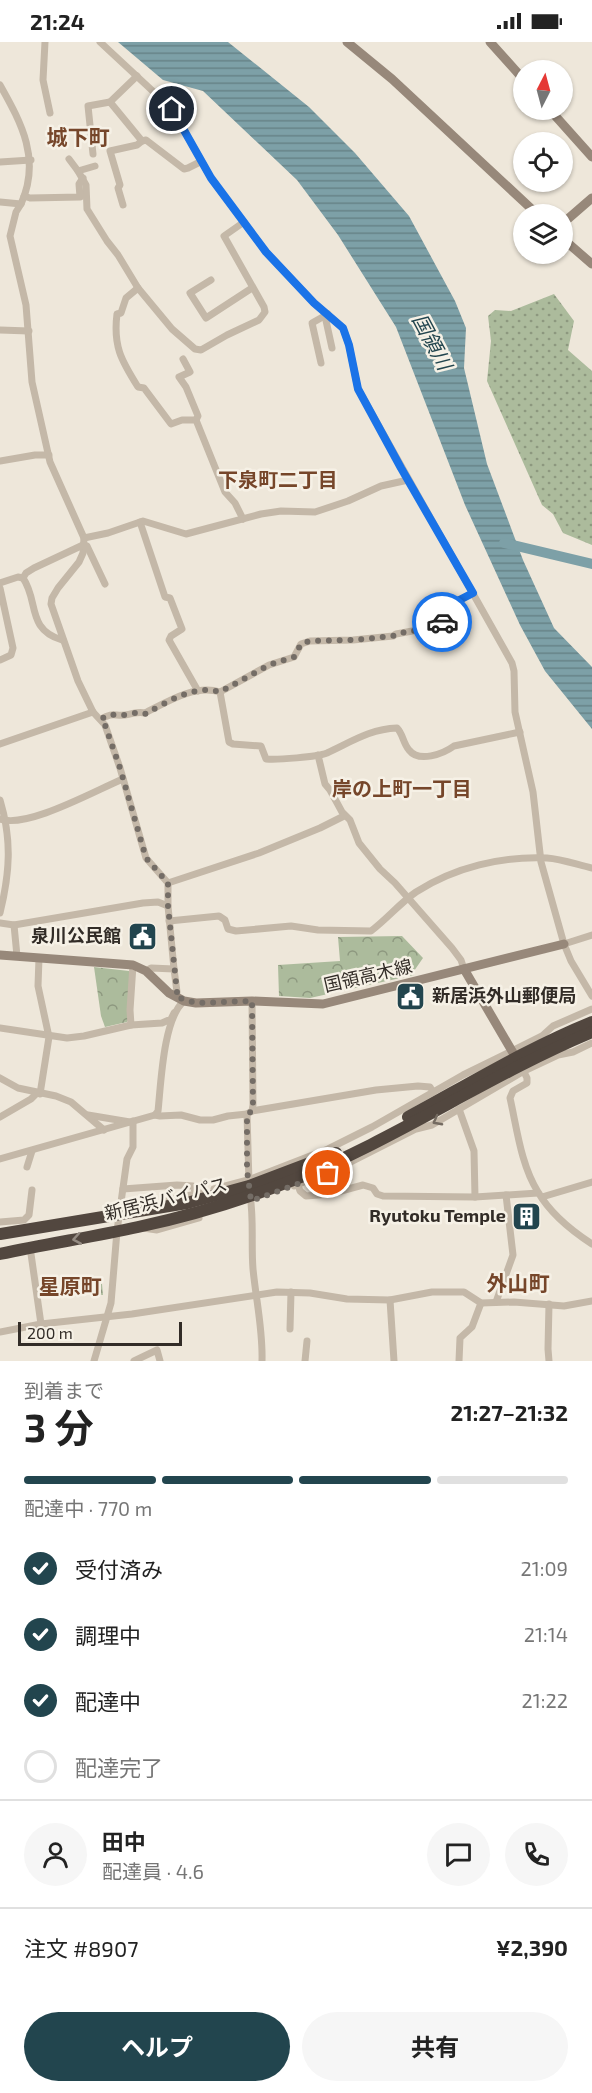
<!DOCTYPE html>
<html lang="ja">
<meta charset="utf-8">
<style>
body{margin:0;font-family:"Exo 2","Noto Sans JP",sans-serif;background:#f6f6f6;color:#222;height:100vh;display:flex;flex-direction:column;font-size:22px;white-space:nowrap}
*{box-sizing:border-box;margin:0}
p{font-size:20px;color:#767676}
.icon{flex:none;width:33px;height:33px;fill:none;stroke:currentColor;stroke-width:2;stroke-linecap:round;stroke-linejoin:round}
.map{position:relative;height:1319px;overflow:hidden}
.drawer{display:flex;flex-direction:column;background:#fff;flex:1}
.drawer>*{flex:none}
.needle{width:39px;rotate:6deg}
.fabs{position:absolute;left:513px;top:18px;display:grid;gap:12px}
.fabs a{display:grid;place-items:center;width:60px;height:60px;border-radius:50%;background:#fff;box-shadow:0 2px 4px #0004;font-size:30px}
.scale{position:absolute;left:18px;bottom:15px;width:164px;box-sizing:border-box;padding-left:6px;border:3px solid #322c27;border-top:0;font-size:16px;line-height:21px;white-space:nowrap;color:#322c27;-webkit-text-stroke:4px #f6f1e6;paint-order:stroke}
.pin{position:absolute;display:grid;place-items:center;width:51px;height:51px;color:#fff;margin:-26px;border:3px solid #fff;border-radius:50%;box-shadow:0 2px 6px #0007}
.courier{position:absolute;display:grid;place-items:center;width:60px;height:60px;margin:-30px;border:4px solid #1a73e8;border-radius:50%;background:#fff;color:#222;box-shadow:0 2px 8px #0007}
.summary em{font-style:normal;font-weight:700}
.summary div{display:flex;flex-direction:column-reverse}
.summary{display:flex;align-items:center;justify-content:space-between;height:102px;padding:0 24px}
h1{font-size:39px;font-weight:700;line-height:45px}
.bar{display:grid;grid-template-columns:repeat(4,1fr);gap:9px 6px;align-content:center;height:72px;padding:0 24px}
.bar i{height:8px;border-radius:4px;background:#e0e0e0}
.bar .current{background:#22454e}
.bar p{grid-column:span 4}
.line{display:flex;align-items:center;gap:15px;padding:0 24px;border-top:2px solid #e0e0e0}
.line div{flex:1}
.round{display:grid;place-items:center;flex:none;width:63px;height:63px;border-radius:32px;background:#f6f6f6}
ol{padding:0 24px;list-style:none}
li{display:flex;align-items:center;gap:18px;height:66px}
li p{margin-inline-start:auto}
li .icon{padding:6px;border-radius:50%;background:#22454e;color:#fff;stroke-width:4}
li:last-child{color:#767676}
li i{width:33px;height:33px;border:3px solid #e0e0e0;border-radius:50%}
.primary-button{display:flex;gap:12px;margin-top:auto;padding:12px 24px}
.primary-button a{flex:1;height:69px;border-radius:36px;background:#22454e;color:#fff;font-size:24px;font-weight:700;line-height:69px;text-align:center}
.primary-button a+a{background:#f6f6f6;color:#222}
.status{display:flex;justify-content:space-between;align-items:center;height:42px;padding:0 30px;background:#fff;direction:ltr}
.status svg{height:16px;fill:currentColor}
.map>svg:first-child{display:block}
.grass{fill:url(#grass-dots)}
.forest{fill:url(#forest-crowns)}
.water{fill:url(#water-rules)}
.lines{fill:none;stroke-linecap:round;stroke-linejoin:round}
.river{stroke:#7da0a7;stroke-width:10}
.street{stroke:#c4b8a8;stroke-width:7}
.secondary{stroke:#97887a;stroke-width:9}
.highway{stroke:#52473f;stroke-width:12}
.oneway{stroke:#746b61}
.oneway2{stroke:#948b82}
.done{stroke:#746d66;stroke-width:6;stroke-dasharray:0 10.8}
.route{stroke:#1a73e8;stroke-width:8}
.labels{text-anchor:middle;stroke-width:5;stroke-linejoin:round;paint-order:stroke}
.poi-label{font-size:18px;font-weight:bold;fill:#322c27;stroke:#f6f1e6;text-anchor:end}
.street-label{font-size:18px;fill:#322c27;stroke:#f6f1e6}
.water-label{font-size:20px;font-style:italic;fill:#22454e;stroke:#f6f1e6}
.neighbourhood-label{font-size:20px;font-weight:bold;fill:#76462a;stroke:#f6f1e6}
.quarter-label{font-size:21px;font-weight:bold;fill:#76462a;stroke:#f6f1e6}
</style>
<div class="status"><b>21:24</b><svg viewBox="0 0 49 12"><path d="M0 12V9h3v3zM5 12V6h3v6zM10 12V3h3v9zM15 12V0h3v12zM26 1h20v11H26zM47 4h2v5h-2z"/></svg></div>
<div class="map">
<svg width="592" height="1319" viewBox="0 0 592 1319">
<defs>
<pattern id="grass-dots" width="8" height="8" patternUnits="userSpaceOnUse" patternTransform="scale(1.5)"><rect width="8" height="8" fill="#acbb9c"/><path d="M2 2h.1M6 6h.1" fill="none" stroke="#8d987f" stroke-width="1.8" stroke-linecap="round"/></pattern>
<pattern id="forest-crowns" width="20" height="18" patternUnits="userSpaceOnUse" patternTransform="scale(1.5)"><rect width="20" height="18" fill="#acbb9c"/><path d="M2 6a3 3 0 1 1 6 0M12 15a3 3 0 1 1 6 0" fill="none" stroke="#8d987f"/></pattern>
<pattern id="water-rules" width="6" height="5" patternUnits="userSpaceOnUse" patternTransform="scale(1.5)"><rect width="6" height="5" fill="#7da0a7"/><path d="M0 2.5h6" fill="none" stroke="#678388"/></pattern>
</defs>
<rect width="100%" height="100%" fill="#eee7da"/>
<!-- grass -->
<polygon class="grass" points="554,252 574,279 568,308 592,329 592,503 563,491 553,472 542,463 487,339 491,299 488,274 495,268 511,269"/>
<!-- forest -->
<g class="forest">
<polygon points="402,894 423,916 414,929 414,933 310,956 279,954 278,923 340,919 338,895"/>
<polygon points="94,925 129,929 129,977 127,980 105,985 101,974"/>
<polygon points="91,1237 91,1240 102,1242 103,1253 80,1250 69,1251 69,1244 72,1239"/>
</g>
<!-- water -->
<polygon class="water" points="118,0 228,0 309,65 355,111 409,174 455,259 466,286 464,326 487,422 523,518 554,586 592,625 592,687 545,629 520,583 465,463 396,285 338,193 297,138 203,49 163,38"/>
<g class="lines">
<!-- river -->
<polyline class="river" points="504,501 592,522"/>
<!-- street -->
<g class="street">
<polyline points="45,0 43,38 50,71"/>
<polyline points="100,0 172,67 211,136 266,210 314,261 343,286 349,303 358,347 512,621 514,629 515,670 533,750 541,820 564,902 571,919 592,954"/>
<path d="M0,43C22,82 41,118 21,162L0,160"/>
<polyline points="110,60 142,99 137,103 110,109 120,143 118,146 123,163"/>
<polyline points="142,99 146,98 184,127 188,126 200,120"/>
<polyline points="93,112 88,64 110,60 137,34"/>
<polyline points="69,117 78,129 95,124"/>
<polyline points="0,120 31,118"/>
<polyline points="78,129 86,143 87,167 107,199 118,213 138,246 172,287 195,307 201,308 227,293 259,278 265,270 264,265 224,194 244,180"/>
<polyline points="24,154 30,156 80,155 79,142 83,136"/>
<polyline points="21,162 16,170 10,194 26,263 32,340 50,420 84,496 83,511 79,520 58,546 52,556 51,562 78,639 93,670 105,683 120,726 146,816 168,841 168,864 174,927"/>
<polyline points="211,238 190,251 206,276 252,246"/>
<path d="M138,246L126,256L121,271L117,272C113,304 121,318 138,345L144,346L171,382L182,378H196L225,450L235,461L243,477"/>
<polyline points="325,274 332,306"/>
<polyline points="0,288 29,289"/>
<polyline points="183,317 190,330 179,335 186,345 198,374 196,378"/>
<polyline points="321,321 312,281 328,272"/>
<polyline points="0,419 35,413 49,413"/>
<polyline points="140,480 165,555 170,556 182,587 171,594 169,598 198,649"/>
<polyline points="84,496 108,491 143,479 186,492 261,472 281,469 315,470 348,459 381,444 408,438"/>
<path d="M23,536C39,559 26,587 62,598"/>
<polyline points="0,541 18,535 23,536 26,531 34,526 83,503 87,504 105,542"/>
<polyline points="0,546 13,606 11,613 0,618"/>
<path d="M220,650L229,700L233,702L261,704L266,717C277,718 317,715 327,711C351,700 370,687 397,686C403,692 403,701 409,708C419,721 443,712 454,704L520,690"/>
<path d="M101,677C113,670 114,674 125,673C134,672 137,669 145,671C167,660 195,642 220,650L269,623L294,615L301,602L310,599L353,598L393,594L396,592L434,585L445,578L442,567L473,551"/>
<polyline points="0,702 93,670"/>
<polyline points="318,713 325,742 330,748 342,770 350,778 359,801 380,827 395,841 452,906 461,918 464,927"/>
<path d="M0,758C12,798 10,830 0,871"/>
<path d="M0,777C27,787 96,748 123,737"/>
<polyline points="168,841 259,811 320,786 344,774"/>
<path d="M169,879L219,874L225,878L228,887L236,889L291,884L318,888L371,889C387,877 400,861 416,850C455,825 502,814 547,816C562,817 578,823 592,826"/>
<polyline points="0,881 14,883 143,861 158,860 168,864"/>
<polyline points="14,883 17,914"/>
<polyline points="564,902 592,893"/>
<polyline points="39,916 38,944 49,995 40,1052"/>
<polyline points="146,929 151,926 174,927 177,950 176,955"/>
<polyline points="131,983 130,968 133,923"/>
<polyline points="0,986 67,996 84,994 131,983 162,981 171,977 174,971"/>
<path d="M522,1026L527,1036V1041L513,1049L510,1056C517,1087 521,1123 538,1150C550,1171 572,1189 592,1202"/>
<polyline points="0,1036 18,1046 56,1054 71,1060 104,1088"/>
<polyline points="459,1067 474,1109 475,1155"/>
<polyline points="252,1069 376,1048 418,1044 430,1045 433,1050"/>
<polyline points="88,1073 130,1080"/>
<polyline points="155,1073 160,1074 181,1073 200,1078 213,1078 228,1074 247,1072"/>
<polyline points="0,1075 31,1057 36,1052"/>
<path d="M0,1117L155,1073L158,1069C161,1042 163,977 184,959"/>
<polyline points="27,1125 32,1109"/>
<polyline points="249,1141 247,1072 252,1069 253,1063 252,959"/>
<polyline points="298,1143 300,1149 306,1154 330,1152 363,1143 373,1146 377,1152 383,1154 475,1155 538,1151"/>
<polyline points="294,1144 343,1124 416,1087 432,1083 524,1029 558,1013 573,1010 592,1001"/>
<polyline points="123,1147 177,1143 193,1144 196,1152"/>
<polyline points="214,1147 248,1138 328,1107 372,1085 463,1033 542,994 553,984 592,967"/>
<path d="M250,1153C254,1177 251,1202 253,1227C256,1258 263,1288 262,1319"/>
<polyline points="542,1155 592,1140"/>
<polyline points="168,1158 201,1151"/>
<polyline points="0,1180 24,1178 29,1173 32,1148"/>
<polyline points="143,1186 157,1188 199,1176"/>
<polyline points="30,1205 41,1282"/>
<polyline points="390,1258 394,1319"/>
<polyline points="496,1260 513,1213 506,1153"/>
<polyline points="290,1287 291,1250"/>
<polyline points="0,1290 41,1282 132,1272 277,1250 310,1251 347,1257 390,1258 432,1250 464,1250 481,1261 514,1260 564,1264 592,1259"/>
<polyline points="94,1319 111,1261 117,1189 127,1117 133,1105 133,1079"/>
<polyline points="134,1319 157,1308 160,1319"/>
<polyline points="305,1319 307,1299"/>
<polyline points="459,1319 460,1296 472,1285 481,1261"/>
<polyline points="549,1319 548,1307 549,1262"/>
</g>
<!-- secondary -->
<g class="secondary">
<polyline points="347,0 392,37 537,172"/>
<polyline points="490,0 524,38"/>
<polyline points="550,68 592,115"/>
<polyline points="562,182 592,156"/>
<polyline points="562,196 592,222"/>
<polyline points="0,913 133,923 146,929 169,951 184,959 196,961 252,959 323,962 564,902"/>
<polyline points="464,927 519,1021"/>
</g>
<!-- highway -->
<g class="highway">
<path d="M408,1075C469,1042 528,1006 592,980"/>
<polyline points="0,1192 187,1161 249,1144 336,1111"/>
<path d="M0,1212C46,1202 92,1195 138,1185C190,1174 242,1158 291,1139C395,1098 489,1033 592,990"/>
</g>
</g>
<!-- one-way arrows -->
<defs><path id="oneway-chevron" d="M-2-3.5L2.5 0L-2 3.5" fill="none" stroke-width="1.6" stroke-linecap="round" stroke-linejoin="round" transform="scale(1.5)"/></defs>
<use class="oneway" href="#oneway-chevron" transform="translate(437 1079) rotate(152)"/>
<use class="oneway2" href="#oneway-chevron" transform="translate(77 1197) rotate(170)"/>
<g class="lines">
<!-- done -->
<path class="done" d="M328,1131L251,1159L247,1128V1072L252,1069L253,1063L252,959L196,961L176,955L177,950L168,864V841L146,816L120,726L105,683L101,677C113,670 114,674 125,673C134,672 137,669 145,672C167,660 195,642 220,650L269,623L294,615L301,602L310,599L354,598L393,594L396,592L434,585L442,580"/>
<!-- route -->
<polyline class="route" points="172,67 211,136 266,210 314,261 343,286 349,303 358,347 401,426 473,551 442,567 445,578 442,580"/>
</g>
<!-- icons -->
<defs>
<symbol id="civic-square" viewBox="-11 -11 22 22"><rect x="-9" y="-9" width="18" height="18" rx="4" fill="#22454e" stroke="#f6f1e6"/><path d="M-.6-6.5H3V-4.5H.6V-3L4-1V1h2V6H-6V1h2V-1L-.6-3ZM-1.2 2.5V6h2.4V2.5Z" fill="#fff"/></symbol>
<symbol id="building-square" viewBox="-11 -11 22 22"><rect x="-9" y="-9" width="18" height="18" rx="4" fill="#22454e" stroke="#f6f1e6"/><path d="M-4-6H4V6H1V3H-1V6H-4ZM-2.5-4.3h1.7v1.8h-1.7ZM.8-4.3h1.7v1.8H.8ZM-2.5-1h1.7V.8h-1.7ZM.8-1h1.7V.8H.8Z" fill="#fff"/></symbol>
</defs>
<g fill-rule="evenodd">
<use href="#civic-square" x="126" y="878" width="33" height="33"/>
<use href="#civic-square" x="394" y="938" width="33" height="33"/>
<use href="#building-square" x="510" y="1158" width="33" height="33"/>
</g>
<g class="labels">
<!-- poi labels -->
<g class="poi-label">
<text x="121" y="900">泉川公民館</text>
<text x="432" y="960" text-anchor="start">新居浜外山郵便局</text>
<text x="506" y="1180">Ryutoku Temple</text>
</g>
<!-- street labels -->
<g class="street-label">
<text transform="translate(368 934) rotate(-13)" y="6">国領高木線</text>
<text transform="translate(166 1157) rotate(-14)" y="6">新居浜バイパス</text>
</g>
<!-- water labels -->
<g class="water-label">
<text transform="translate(432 300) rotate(62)" y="7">国領川</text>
</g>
<!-- neighbourhood labels -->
<g class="neighbourhood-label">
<text x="278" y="445">下泉町二丁目</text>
<text x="402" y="754">岸の上町一丁目</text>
</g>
<!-- quarter labels -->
<g class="quarter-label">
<text x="78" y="103">城下町</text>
<text x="518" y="1249">外山町</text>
<text x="70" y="1252">星原町</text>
</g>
</g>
</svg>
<div class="fabs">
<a><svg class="needle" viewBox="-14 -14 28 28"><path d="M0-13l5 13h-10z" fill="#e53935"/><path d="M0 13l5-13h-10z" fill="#767676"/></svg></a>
<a><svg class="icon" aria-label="locate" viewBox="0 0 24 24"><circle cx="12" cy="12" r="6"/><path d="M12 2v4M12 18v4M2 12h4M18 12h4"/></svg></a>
<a><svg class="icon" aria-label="layers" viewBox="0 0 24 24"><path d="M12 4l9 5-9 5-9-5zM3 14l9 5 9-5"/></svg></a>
</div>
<div class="scale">200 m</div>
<div class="pin" style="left:328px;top:1131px;background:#ea580c"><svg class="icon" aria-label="bag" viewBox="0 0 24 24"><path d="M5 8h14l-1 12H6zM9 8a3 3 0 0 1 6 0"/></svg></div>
<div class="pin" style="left:172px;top:67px;background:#1f2937"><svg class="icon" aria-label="home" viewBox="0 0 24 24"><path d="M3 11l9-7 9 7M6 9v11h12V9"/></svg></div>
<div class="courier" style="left:442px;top:580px"><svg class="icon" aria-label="car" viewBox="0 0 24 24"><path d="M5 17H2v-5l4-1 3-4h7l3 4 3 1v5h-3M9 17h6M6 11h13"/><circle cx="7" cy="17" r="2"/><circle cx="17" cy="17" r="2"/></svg></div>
</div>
<section class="drawer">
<div class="summary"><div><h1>3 分</h1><p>到着まで</p></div><em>21:27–21:32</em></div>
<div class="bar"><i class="current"></i><i class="current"></i><i class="current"></i><i></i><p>配達中 · 770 m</p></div>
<ol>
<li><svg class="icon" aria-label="check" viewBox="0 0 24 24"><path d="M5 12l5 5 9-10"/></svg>受付済み<p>21:09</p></li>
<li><svg class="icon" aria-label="check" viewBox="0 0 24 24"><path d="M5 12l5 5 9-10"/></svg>調理中<p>21:14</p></li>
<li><svg class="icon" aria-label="check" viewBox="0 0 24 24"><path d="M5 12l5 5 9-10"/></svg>配達中<p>21:22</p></li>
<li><i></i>配達完了</li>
</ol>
<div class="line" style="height:108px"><a class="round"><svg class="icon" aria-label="person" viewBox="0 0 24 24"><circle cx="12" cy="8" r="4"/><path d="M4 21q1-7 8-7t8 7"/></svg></a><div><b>田中</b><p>配達員 · 4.6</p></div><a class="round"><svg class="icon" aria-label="chat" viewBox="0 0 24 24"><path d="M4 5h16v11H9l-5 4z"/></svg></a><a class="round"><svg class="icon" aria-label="phone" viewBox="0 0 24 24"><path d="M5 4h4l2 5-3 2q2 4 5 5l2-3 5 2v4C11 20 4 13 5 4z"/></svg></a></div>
<div class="line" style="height:78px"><div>注文 #8907</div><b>¥2,390</b></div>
<div class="primary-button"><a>ヘルプ</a><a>共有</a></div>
</section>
